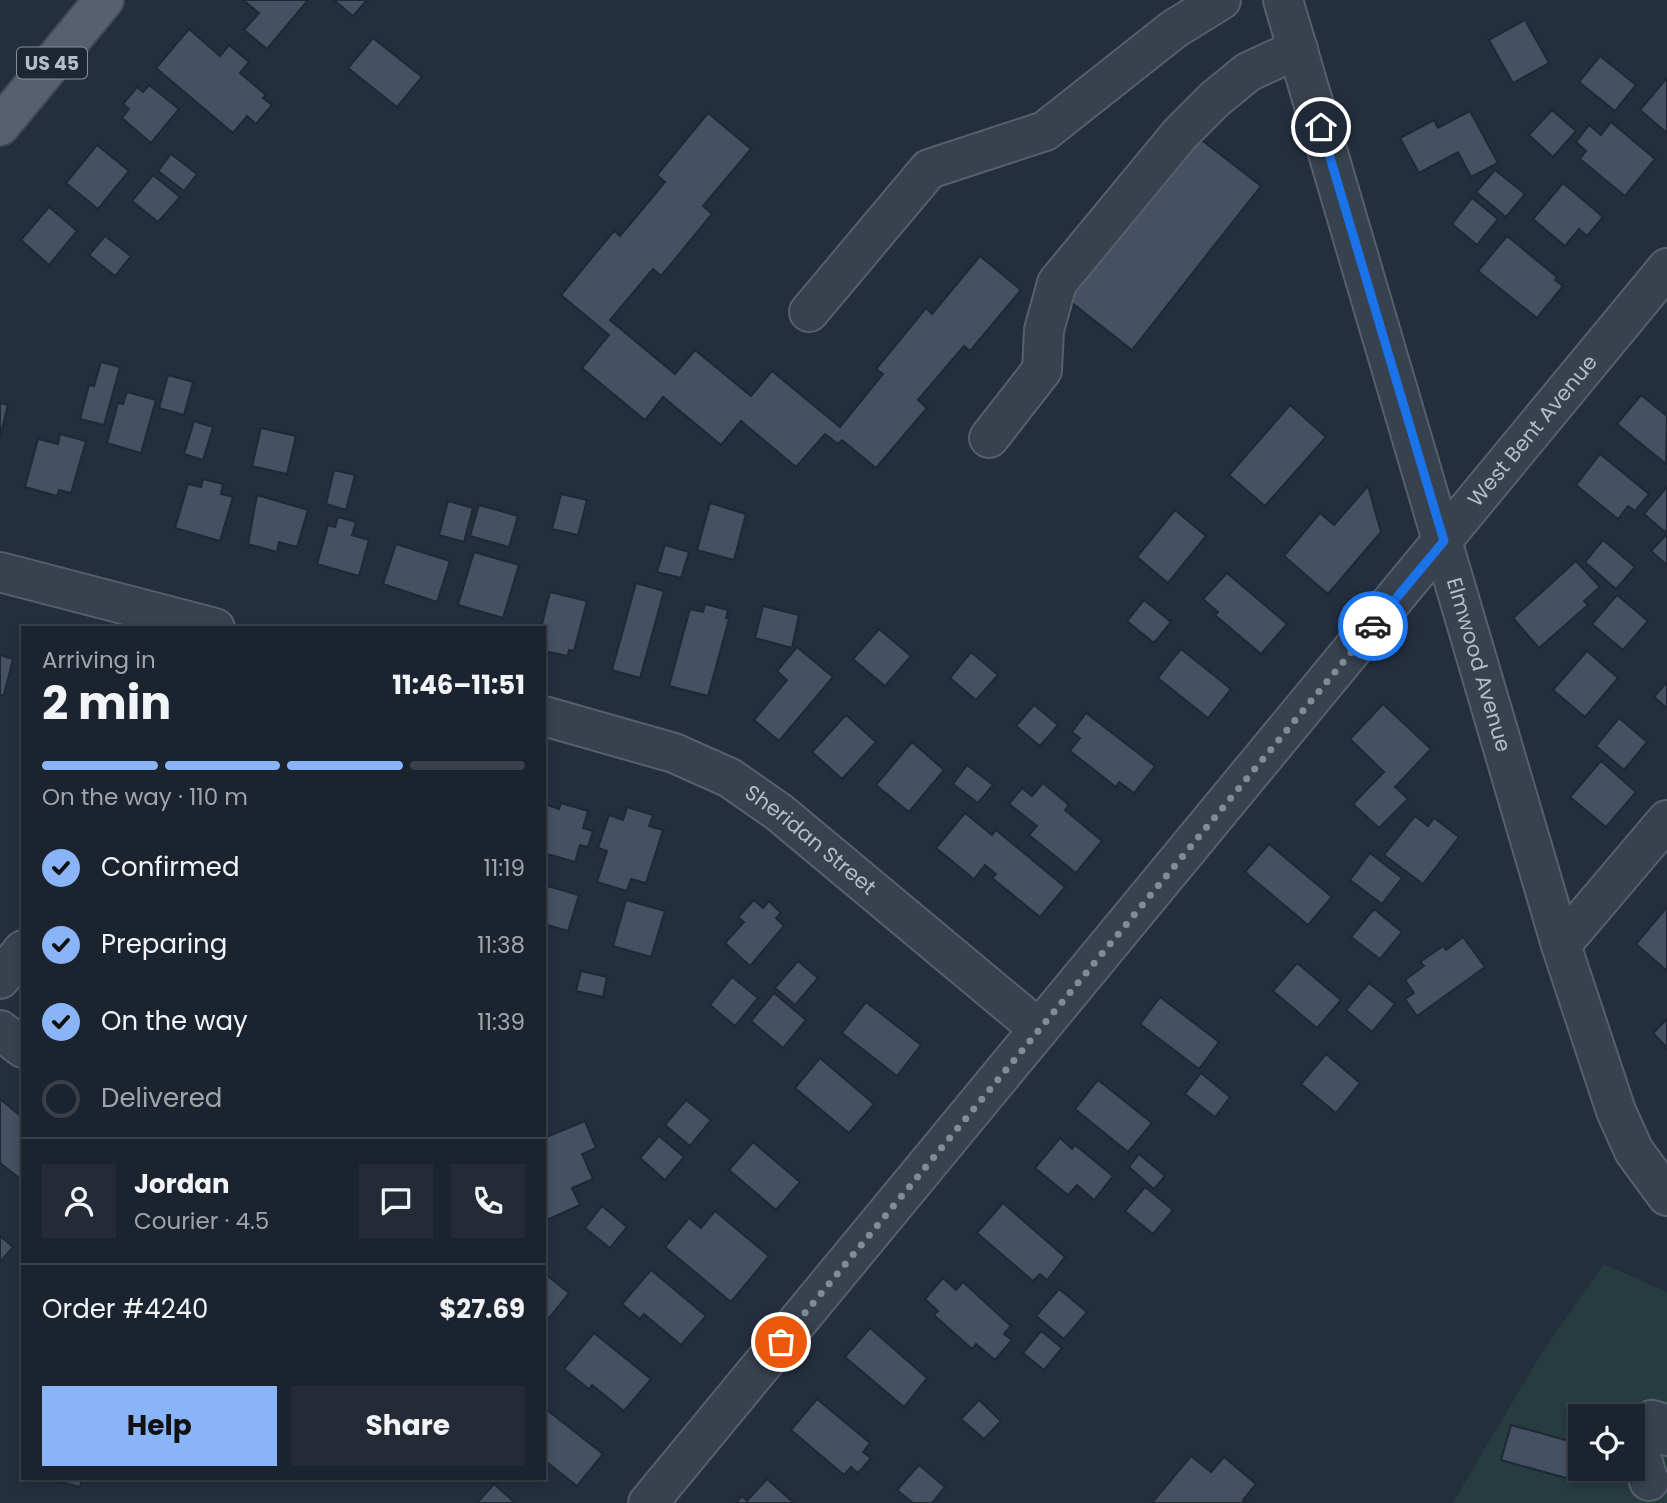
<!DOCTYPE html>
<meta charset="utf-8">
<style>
body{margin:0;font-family:Poppins,sans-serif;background:#242b36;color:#f1f3f6;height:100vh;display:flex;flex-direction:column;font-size:26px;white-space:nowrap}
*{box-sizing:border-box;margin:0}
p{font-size:23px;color:#a0a4aa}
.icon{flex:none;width:38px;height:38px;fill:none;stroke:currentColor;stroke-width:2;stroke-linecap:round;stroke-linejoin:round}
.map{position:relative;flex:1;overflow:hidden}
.drawer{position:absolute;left:21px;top:626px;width:525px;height:854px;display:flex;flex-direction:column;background:#1b232e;border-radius:0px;box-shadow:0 4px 10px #0003,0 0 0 2px #39404a}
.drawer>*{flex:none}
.controls{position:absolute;left:1568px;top:1404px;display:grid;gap:14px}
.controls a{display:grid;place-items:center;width:77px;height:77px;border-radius:0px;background:#1b232e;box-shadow:0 4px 10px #0003,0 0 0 2px #39404a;font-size:35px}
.pin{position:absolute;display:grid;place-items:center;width:60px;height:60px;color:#fff;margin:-30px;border:4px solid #fff;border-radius:50%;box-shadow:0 2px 7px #0007}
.courier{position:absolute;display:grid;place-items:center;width:70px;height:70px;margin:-35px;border:5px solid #1a73e8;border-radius:50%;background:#fff;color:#222;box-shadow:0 2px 9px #0007}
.head em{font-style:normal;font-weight:700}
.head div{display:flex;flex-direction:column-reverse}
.head{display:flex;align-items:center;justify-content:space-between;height:119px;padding:0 21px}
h1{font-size:46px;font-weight:700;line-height:52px}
.bar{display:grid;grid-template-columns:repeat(4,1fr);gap:10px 7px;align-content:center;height:84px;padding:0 21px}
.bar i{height:9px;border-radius:5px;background:#39404a}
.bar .selected{background:#8ab4f8}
.bar p{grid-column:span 4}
.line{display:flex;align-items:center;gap:18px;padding:0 21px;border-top:2px solid #39404a}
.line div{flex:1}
.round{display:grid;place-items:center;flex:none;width:74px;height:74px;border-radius:0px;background:#242b36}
ol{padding:0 21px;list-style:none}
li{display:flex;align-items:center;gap:21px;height:77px}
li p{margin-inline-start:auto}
li .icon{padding:7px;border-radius:50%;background:#8ab4f8;color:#111;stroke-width:4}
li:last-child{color:#a0a4aa}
li i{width:38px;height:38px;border:4px solid #39404a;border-radius:50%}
.primary-button{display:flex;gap:14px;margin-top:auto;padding:14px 21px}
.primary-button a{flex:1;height:80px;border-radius:0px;background:#8ab4f8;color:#111;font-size:28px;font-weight:700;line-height:80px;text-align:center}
.primary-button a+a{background:#242b36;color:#f1f3f6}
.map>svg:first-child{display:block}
.garden{fill:#263c3f;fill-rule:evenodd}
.building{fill:#455162;stroke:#1f2835;stroke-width:2}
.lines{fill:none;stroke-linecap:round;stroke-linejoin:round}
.minor-casing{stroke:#565f6c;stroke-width:42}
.major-casing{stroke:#414a57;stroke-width:42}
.minor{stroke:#38414e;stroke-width:38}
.major{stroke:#56606e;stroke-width:38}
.done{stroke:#828b98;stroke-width:7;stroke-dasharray:0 12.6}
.route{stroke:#1a73e8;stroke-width:9}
.labels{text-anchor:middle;stroke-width:5;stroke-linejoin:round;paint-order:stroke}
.shield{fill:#1d2633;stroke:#878f9c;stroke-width:2}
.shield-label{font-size:19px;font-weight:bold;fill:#b4bcc9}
.street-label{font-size:21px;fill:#b4bcc9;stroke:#1d2633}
</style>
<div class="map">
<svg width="1667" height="1503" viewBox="0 0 1667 1503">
<rect width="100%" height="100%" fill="#242f3e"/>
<!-- garden -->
<path class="garden" d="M1604,1264L1667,1292V1503H1453L1541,1354ZM1580,1416H1633V1468H1580Z"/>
<!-- building -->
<g class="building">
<polygon points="243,0 308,0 267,49 244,30 259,13"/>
<polygon points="334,0 367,0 353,16"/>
<polygon points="1525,20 1549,63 1513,83 1489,40"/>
<polygon points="189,29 220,56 229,45 249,62 240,73 266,95 263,98 272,105 256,124 247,116 233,133 156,68"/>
<polygon points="373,38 422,77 397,107 348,68"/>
<polygon points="1600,56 1636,85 1615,111 1579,82"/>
<polygon points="1667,78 1667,133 1640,110"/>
<polygon points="149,85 179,109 151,143 122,118 129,109 123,104 137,87 143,92"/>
<polygon points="1552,110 1576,131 1553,157 1529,135"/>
<polygon points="1470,111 1498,163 1471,177 1458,152 1419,173 1400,138 1434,120 1438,128"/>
<polygon points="708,113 751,149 703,206 712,214 661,276 653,269 610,320 675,374 695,350 751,396 772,371 840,427 883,374 876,369 926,308 932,314 980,256 1021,290 970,351 964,346 918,400 927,408 876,468 842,440 838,444 825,434 796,467 741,421 721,445 663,397 645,420 582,368 609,335 561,295 614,231 620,236 665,182 657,175"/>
<polygon points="1611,122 1655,159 1625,196 1580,159 1586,151 1576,142 1589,125 1601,135"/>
<polygon points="1190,131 1261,186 1132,350 1062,295"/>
<polygon points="97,145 129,171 98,209 66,183"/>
<polygon points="171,154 197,174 184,191 158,171"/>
<polygon points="1495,170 1525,194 1506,217 1476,192"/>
<polygon points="153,175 180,197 158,222 132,201"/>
<polygon points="1563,183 1603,217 1587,236 1579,229 1565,246 1533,219"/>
<polygon points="1472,198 1498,219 1477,245 1452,224"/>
<polygon points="49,207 77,231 49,265 21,240"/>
<polygon points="105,236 131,256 115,276 89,255"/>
<polygon points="1507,236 1557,277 1555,280 1563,286 1537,318 1478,271"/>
<polygon points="101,362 120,367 104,425 80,419 89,385 94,386"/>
<polygon points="168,375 193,382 184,415 159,408"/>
<polygon points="127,392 156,400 141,453 107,443 118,403 123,404"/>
<polygon points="1641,395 1667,416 1666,464 1617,424"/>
<polygon points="0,403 8,405 0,437"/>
<polygon points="1290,405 1326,437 1265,506 1229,475"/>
<polygon points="194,421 213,427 203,460 184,454"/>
<polygon points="261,428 296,436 287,474 252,466"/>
<polygon points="60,434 86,441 71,493 59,490 57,496 25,487 38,439 58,444"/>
<polygon points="1600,454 1649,494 1635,511 1628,506 1618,519 1576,485"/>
<polygon points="334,470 355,475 346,510 326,504"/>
<polygon points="203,479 223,484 221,494 233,497 220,541 175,528 188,484 201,487"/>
<polygon points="1368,486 1381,532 1328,594 1284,556 1320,513 1334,525"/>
<polygon points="1667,487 1667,529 1665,532 1644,514"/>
<polygon points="561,494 587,500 578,535 552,529"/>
<polygon points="257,495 308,510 297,547 279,542 277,552 248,544"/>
<polygon points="448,501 473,508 464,542 439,535"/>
<polygon points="710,503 746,514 734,560 697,550"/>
<polygon points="479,505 518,516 509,547 470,536"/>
<polygon points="1175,510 1206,536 1168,583 1137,557"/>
<polygon points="338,517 356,522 352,535 369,540 359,576 317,564 328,525 335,527"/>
<polygon points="1666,535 1667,536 1667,565 1651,551"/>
<polygon points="1603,540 1635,567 1616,589 1585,562"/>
<polygon points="396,544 450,561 437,602 383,584"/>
<polygon points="665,545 689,552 681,578 657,572"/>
<polygon points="474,552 519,565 503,618 458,605"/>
<polygon points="1576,561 1600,587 1584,601 1588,605 1539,648 1513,618"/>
<polygon points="1227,573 1287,624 1261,654 1215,615 1218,612 1203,599"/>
<polygon points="636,583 664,591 640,678 612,670"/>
<polygon points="550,592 587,601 574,651 569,650 568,656 544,651 544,628 541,628"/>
<polygon points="1617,595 1648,621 1623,650 1592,624"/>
<polygon points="1144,600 1171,622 1154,643 1127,621"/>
<polygon points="705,604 728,610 726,618 729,619 708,696 669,686 690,609 703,612"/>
<polygon points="763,606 799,615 792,648 755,638"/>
<polygon points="879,629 911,656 885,686 853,659"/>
<polygon points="797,647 833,677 779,741 754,720 787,680 777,671"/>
<polygon points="1181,649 1231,689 1208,718 1158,678"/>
<polygon points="1587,651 1618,678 1585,717 1553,690"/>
<polygon points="971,652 998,675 976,700 950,678"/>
<polygon points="0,655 13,659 4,695 0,695"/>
<polygon points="1667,682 1667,708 1654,697"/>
<polygon points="1383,704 1431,749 1395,787 1408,799 1379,828 1353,804 1384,772 1350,739"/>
<polygon points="1034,705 1058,725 1040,746 1016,726"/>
<polygon points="1086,713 1155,766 1134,793 1119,782 1116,787 1070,751 1080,738 1072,732"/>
<polygon points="846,715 876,742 842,779 812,752"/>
<polygon points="1619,718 1647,742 1624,770 1596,746"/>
<polygon points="912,742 944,770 909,812 876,785"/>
<polygon points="1601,761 1636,792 1606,827 1570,797"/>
<polygon points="967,765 993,785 978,803 953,784"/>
<polygon points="1043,783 1069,805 1065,810 1102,841 1076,873 1029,835 1037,826 1009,804 1022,788 1032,796"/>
<polygon points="561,803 588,811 583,828 593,831 588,847 580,845 575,862 544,853 544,804 559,809"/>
<polygon points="627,807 653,815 649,826 663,830 646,883 631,879 627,891 597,882 607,851 598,848 609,815 623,820"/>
<polygon points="965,813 992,835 996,830 1065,887 1040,917 992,878 996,874 985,865 974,879 936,848"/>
<polygon points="1415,816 1428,826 1434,818 1459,837 1423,884 1384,855"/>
<polygon points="1269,844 1332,897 1308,925 1245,872"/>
<polygon points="1370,853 1402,878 1382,904 1350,880"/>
<polygon points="544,885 579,895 568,931 544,924"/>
<polygon points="626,900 665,911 651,957 613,946"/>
<polygon points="754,900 763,908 769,901 781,913 776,918 784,926 750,966 725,943 744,922 738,917"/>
<polygon points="1667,907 1667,969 1666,970 1636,944"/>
<polygon points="1374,909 1402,932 1380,959 1351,937"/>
<polygon points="1463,937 1485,967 1417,1016 1405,999 1414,993 1405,980 1424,966 1420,962 1443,946 1446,950"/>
<polygon points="798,961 818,978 795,1005 775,988"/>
<polygon points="1297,963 1341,1000 1317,1028 1273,991"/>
<polygon points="581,971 607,977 603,997 576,991"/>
<polygon points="732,977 758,998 735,1026 710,1005"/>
<polygon points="1369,983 1395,1004 1372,1032 1346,1010"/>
<polygon points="774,993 806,1020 783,1048 751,1021"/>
<polygon points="1160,997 1219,1042 1199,1069 1140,1024"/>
<polygon points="866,1002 921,1045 897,1076 842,1033"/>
<polygon points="1667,1019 1667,1048 1653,1033"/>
<polygon points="1326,1054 1360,1083 1336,1113 1301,1084"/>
<polygon points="820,1058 874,1104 849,1133 795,1088"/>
<polygon points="1201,1073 1230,1097 1215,1117 1185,1094"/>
<polygon points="1098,1080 1152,1123 1128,1152 1075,1109"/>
<polygon points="0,1099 23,1118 23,1181 0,1163"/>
<polygon points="686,1100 711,1120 690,1146 665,1125"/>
<polygon points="585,1121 596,1148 582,1154 593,1179 572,1188 580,1205 547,1220 544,1138"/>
<polygon points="659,1136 684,1157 665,1180 640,1158"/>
<polygon points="1060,1138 1072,1149 1075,1145 1113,1176 1094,1200 1077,1185 1068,1195 1035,1168"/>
<polygon points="753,1142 800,1182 776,1210 729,1170"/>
<polygon points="1139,1154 1165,1176 1154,1189 1129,1167"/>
<polygon points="1145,1187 1173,1210 1153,1234 1125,1211"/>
<polygon points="1003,1203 1065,1257 1047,1280 1040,1274 1033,1281 977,1233"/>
<polygon points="602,1206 627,1227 610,1248 585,1228"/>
<polygon points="715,1211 769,1256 731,1302 665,1247 689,1218 701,1228"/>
<polygon points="0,1236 13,1247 0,1262"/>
<polygon points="651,1270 706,1316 681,1345 644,1314 640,1319 622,1304"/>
<polygon points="544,1273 569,1293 549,1318 544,1315"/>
<polygon points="943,1278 956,1290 963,1282 1011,1326 1004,1334 1012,1340 995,1360 976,1344 972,1349 934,1315 938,1311 925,1299"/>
<polygon points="1059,1289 1087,1312 1064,1339 1036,1316"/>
<polygon points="870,1328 927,1378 904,1407 845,1357"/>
<polygon points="1041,1331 1062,1348 1044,1370 1023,1353"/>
<polygon points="594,1333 651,1379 624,1411 592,1385 589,1389 564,1369"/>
<polygon points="817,1399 870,1443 863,1452 871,1458 858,1473 851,1467 844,1475 791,1430"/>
<polygon points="979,1400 1001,1421 984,1439 961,1419"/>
<polygon points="547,1410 603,1454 577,1486 544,1460 544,1414"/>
<polygon points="1511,1425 1580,1444 1573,1480 1501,1460"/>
<polygon points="1191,1456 1211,1472 1224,1457 1256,1484 1243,1500 1247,1503 1152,1503"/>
<polygon points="919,1465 945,1487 932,1503 913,1503 897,1490"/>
<polygon points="50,1479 82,1479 80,1487"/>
<polygon points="767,1479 794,1503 736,1503 742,1496 747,1501"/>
<polygon points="494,1484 515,1503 477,1503"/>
</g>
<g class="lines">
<defs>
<g id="minor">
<path id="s1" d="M1283,0L1561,945L1616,1111L1634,1151L1667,1196"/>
<polyline points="809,312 929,169 1045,131 1174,29 1221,0"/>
<polyline points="989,438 1042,370 1044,330 1057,283 1180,134 1215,99 1248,72 1298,49"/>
<polyline points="0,572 215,628"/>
<path id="s2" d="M544,716L674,753L730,778L780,813L1039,1029"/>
<polyline points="1561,945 1667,820"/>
<polyline points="0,979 23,950"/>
<polyline points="0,1030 23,1048"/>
<path d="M1649,1481C1641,1459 1633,1439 1652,1420L1659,1422L1667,1436"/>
<path id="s3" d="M648,1503L1667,268"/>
</g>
<polyline id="major" points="0,126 104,0"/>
</defs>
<!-- minor casing -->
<use href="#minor" class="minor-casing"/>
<!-- major casing -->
<use href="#major" class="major-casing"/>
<!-- minor -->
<use href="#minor" class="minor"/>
<!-- major -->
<use href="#major" class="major"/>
</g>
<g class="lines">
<!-- done -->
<polyline class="done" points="781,1342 1373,626"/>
<!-- route -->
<polyline class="route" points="1321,127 1444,541 1373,626"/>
</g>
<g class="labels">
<!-- shield labels -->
<rect class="shield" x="17" y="47.5" width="70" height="31" rx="5"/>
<g class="shield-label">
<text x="52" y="70">US 45</text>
</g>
<!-- street labels -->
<g class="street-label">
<text dy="7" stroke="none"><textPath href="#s3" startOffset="1390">West Bent Avenue</textPath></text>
<text dy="7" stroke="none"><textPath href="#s1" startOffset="693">Elmwood Avenue</textPath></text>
<text dy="7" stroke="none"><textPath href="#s2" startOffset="298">Sheridan Street</textPath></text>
</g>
</g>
</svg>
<div class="controls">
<a><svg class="icon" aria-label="locate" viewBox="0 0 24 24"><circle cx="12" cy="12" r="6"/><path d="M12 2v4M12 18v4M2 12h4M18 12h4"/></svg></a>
</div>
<div class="pin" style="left:781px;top:1342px;background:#ea580c"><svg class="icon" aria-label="bag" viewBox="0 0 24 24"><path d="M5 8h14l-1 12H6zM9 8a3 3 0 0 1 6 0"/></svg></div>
<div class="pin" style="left:1321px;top:127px;background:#1f2937"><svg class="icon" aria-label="home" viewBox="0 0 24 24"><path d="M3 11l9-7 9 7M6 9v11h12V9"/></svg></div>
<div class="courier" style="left:1373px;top:626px"><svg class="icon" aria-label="car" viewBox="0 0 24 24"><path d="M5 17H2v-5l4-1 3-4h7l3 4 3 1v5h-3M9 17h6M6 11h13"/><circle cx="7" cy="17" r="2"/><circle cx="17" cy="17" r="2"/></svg></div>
<section class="drawer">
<div class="head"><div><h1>2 min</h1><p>Arriving in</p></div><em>11:46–11:51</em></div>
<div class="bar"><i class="selected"></i><i class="selected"></i><i class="selected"></i><i></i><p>On the way · 110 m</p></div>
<ol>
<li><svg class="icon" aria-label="check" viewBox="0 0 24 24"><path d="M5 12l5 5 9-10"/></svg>Confirmed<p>11:19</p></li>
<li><svg class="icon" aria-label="check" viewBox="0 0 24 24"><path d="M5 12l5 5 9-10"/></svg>Preparing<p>11:38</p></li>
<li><svg class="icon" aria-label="check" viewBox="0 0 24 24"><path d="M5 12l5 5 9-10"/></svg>On the way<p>11:39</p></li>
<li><i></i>Delivered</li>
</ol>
<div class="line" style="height:126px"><a class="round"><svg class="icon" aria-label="person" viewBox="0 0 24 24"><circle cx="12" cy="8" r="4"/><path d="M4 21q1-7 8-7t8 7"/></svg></a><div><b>Jordan</b><p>Courier · 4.5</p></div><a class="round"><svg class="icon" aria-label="chat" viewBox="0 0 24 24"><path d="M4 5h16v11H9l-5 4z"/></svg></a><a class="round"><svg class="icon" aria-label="phone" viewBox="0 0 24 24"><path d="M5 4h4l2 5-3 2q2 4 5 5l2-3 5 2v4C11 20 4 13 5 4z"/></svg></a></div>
<div class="line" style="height:91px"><div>Order #4240</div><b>$27.69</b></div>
<div class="primary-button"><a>Help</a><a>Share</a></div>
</section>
</div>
